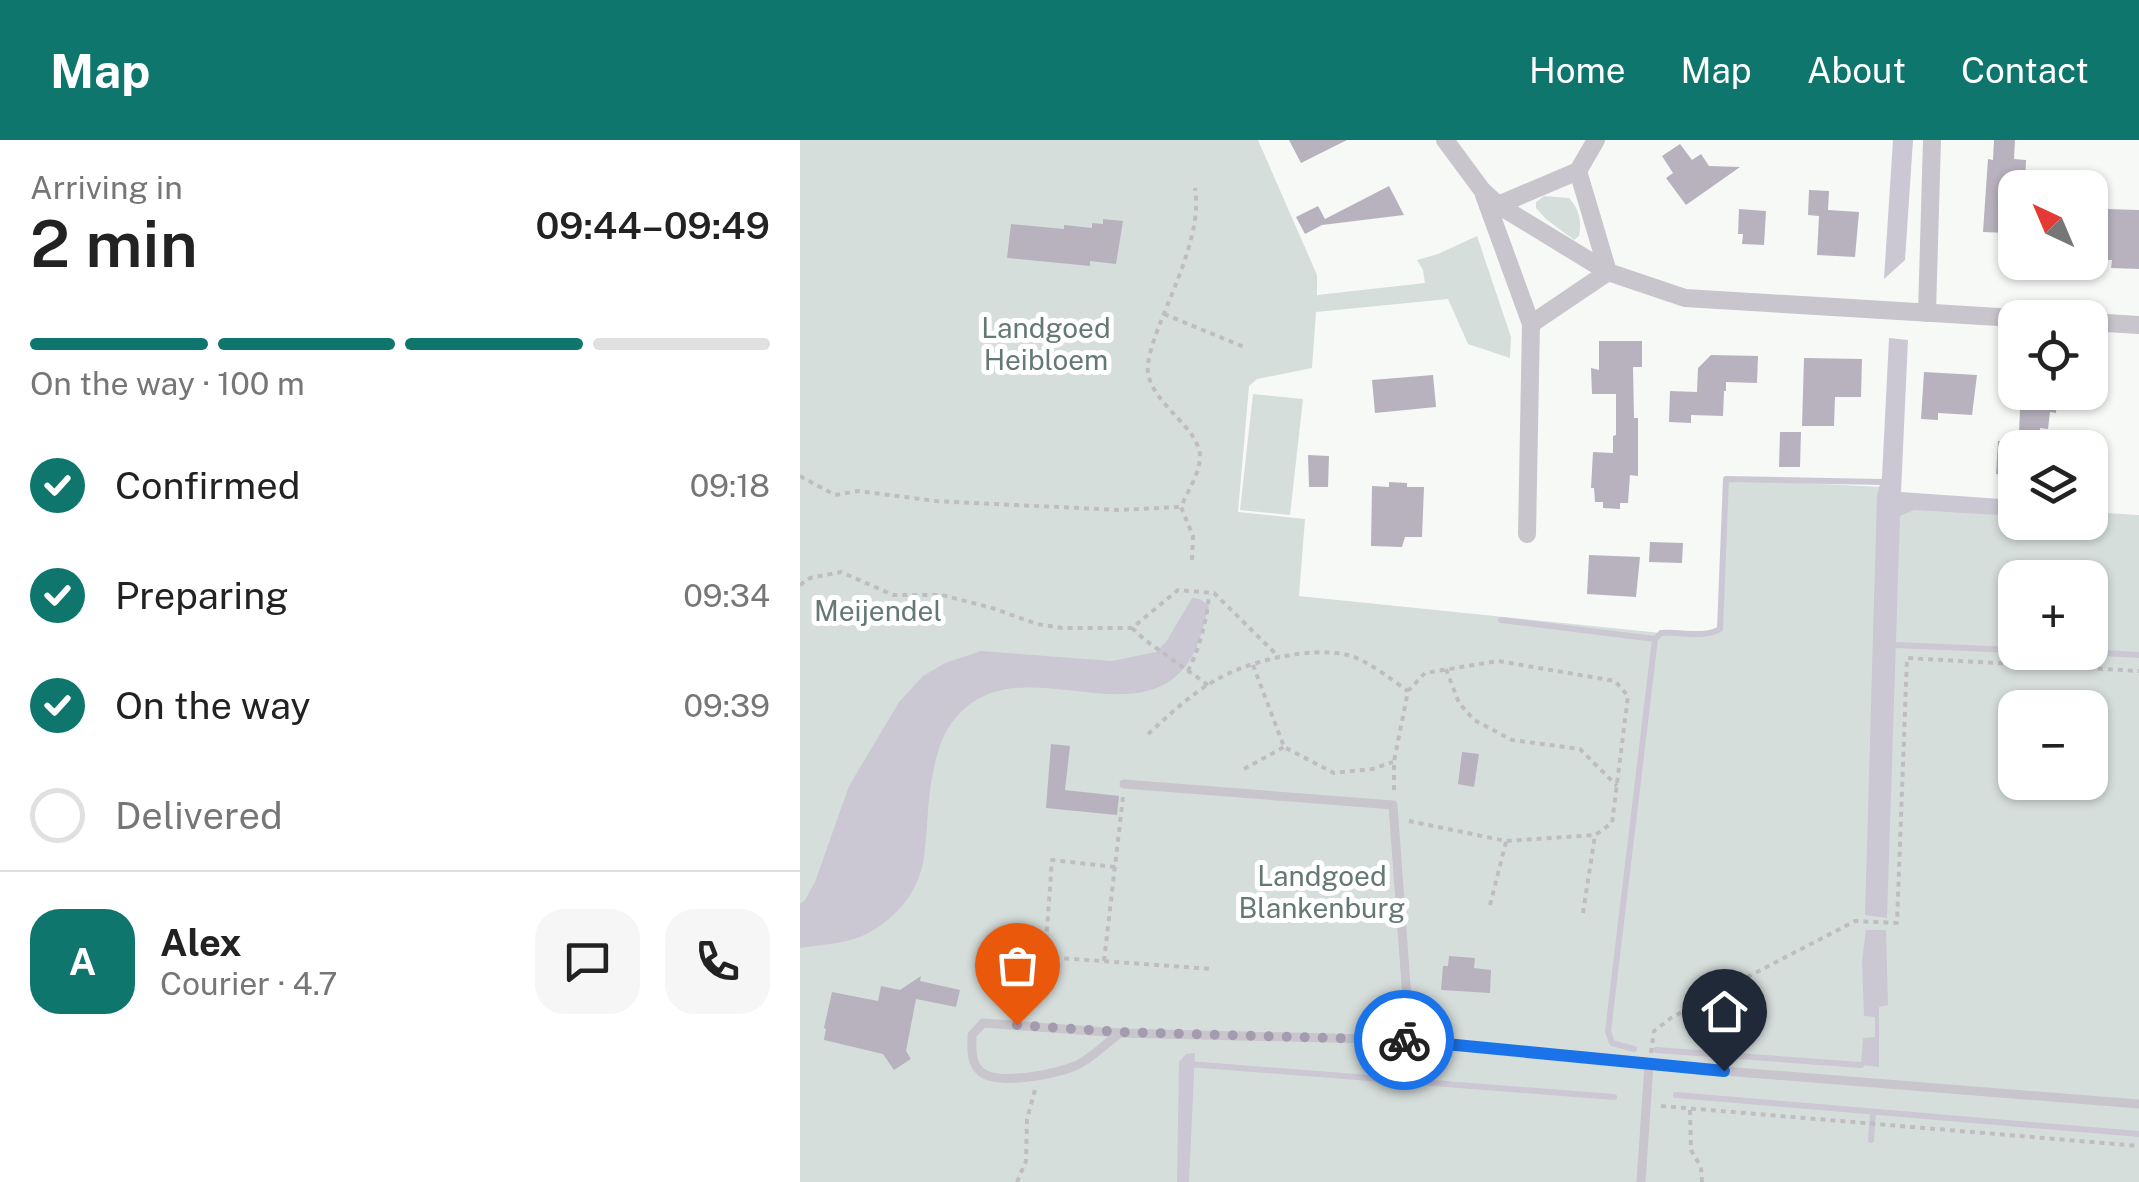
<!DOCTYPE html>
<meta charset="utf-8">
<style>
body{margin:0;font-family:"Public Sans",sans-serif;background:#f6f6f6;color:#222;height:100vh;display:flex;flex-direction:column;font-size:38px;white-space:nowrap}
*{box-sizing:border-box;margin:0}
p{font-size:32px;color:#767676}
.icon{flex:none;width:55px;height:55px;fill:none;stroke:currentColor;stroke-width:2;stroke-linecap:round;stroke-linejoin:round}
.map{position:relative;flex:1;overflow:hidden}
.side{display:flex;flex-direction:column;background:#fff;width:800px}
.side>*{flex:none}
.needle{width:65px;rotate:316deg}
.buttons{position:absolute;left:1198px;top:30px;display:grid;gap:20px}
.buttons a{display:grid;place-items:center;width:110px;height:110px;border-radius:20px;background:#fff;box-shadow:0 2px 8px #0004;font-size:50px}
.pin{position:absolute;display:grid;place-items:center;width:85px;height:85px;color:#fff;margin:-102px -42px;border-radius:50% 50% 50% 0;rotate:-45deg;box-shadow:0 0 10px #0007}
.pin .icon{rotate:45deg}
.courier{position:absolute;display:grid;place-items:center;width:100px;height:100px;margin:-50px;border:8px solid #1a73e8;border-radius:50%;background:#fff;color:#222;box-shadow:0 2px 12px #0007}
.head em{font-style:normal;font-weight:600}
.head div{display:flex;flex-direction:column-reverse}
.head{display:flex;align-items:center;justify-content:space-between;height:170px;padding:0 30px}
h1{font-size:65px;font-weight:600;line-height:75px}
.bar{display:grid;grid-template-columns:repeat(4,1fr);gap:15px 10px;align-content:center;height:120px;padding:0 30px}
.bar i{height:12px;border-radius:8px;background:#e0e0e0}
.bar .current{background:#0f766e}
.bar p{grid-column:span 4}
.line{display:flex;align-items:center;gap:25px;padding:0 30px;border-top:2px solid #e0e0e0}
.line div{flex:1}
.round{display:grid;place-items:center;flex:none;width:105px;height:105px;border-radius:30px;background:#f6f6f6}
ol{padding:0 30px;list-style:none}
li{display:flex;align-items:center;gap:30px;height:110px}
li p{margin-inline-start:auto}
li .icon{padding:10px;border-radius:50%;background:#0f766e;color:#fff;stroke-width:4}
li:last-child{color:#767676}
li i{width:55px;height:55px;border:5px solid #e0e0e0;border-radius:50%}
header{display:flex;align-items:center;gap:60px;box-sizing:border-box;height:140px;padding:0 50px;background:#0f766e;color:#fff}
header strong{font-size:48px}
nav{display:flex;gap:55px;margin-inline-start:auto;font-size:35px}
main{display:flex;flex:1;min-height:0}
.map>svg:first-child{display:block}
.green{fill:#d6dedb;fill-rule:evenodd}
.water{fill:#cbc8d4}
.lines{fill:none;stroke-linecap:round;stroke-linejoin:round}
.stream{stroke:#cbc8d4;stroke-width:6}
.building{fill:#b7b2be}
.path{stroke:#bfbdc2;stroke-width:4;stroke-dasharray:5 5;stroke-linecap:butt}
.lane{stroke:#c8c5cc;stroke-width:9}
.street{stroke:#c8c5cc;stroke-width:18}
.done{stroke:#a49bae;stroke-width:10;stroke-dasharray:0 18}
.route{stroke:#1a73e8;stroke-width:12}
.labels{text-anchor:middle;stroke-width:10;stroke-linejoin:round;paint-order:stroke}
.park-label{font-size:28px;fill:#647975;stroke:#fff}
</style>
<header>
<strong>Map</strong>
<nav><a>Home</a><a>Map</a><a>About</a><a>Contact</a></nav>
</header>
<main>
<section class="side">
<div class="head"><div><h1>2 min</h1><p>Arriving in</p></div><em>09:44–09:49</em></div>
<div class="bar"><i class="current"></i><i class="current"></i><i class="current"></i><i></i><p>On the way · 100 m</p></div>
<ol>
<li><svg class="icon" aria-label="check" viewBox="0 0 24 24"><path d="M5 12l5 5 9-10"/></svg>Confirmed<p>09:18</p></li>
<li><svg class="icon" aria-label="check" viewBox="0 0 24 24"><path d="M5 12l5 5 9-10"/></svg>Preparing<p>09:34</p></li>
<li><svg class="icon" aria-label="check" viewBox="0 0 24 24"><path d="M5 12l5 5 9-10"/></svg>On the way<p>09:39</p></li>
<li><i></i>Delivered</li>
</ol>
<div class="line" style="height:180px"><b class="round" style="background:#0f766e;color:#fff">A</b><div><b>Alex</b><p>Courier · 4.7</p></div><a class="round"><svg class="icon" aria-label="chat" viewBox="0 0 24 24"><path d="M4 5h16v11H9l-5 4z"/></svg></a><a class="round"><svg class="icon" aria-label="phone" viewBox="0 0 24 24"><path d="M5 4h4l2 5-3 2q2 4 5 5l2-3 5 2v4C11 20 4 13 5 4z"/></svg></a></div>
</section>
<div class="map">
<svg width="1339" height="1042" viewBox="0 0 1339 1042">
<rect width="100%" height="100%" fill="#f7f9f7"/>
<!-- green -->
<g class="green">
<path d="M0,0H458L517,135V155L625,143L623,130L617,120L638,114L677,96L711,197L710,218L668,204L648,159L516,172L512,228L457,239L449,246L438,372L505,379L499,456L861,493C881,491 902,499 920,488L926,339L1083,347L1114,362L1215,368V382H1290V372L1339,375V1042H0ZM1215,438H1290V512H1215ZM1215,568H1290V642H1215Z"/>
<path d="M744,56L769,58C779,68 782,83 779,96L774,100L746,79L736,68V62Z"/>
<polygon points="453,254 503,259 490,375 440,370"/>
</g>
<!-- water -->
<g class="water">
<polygon points="1093,0 1113,0 1105,120 1084,139"/>
<polygon points="1089,198 1108,200 1101,352 1215,360 1215,376 1114,370 1100,376 1087,778 1065,775 1077,355 1082,337"/>
<path d="M392,458L400,459L409,466C403,485 400,506 388,523C336,596 224,509 161,572C144,588 137,611 133,633C127,661 128,689 124,717C119,753 94,782 60,797C42,804 19,805 0,808V764L5,760L15,742L49,646L99,562L123,536L145,523L181,511L312,521L356,512L366,502Z"/>
<polygon points="1066,790 1086,790 1088,865 1079,867 1079,927 1061,925 1063,898 1075,897 1075,877 1064,876 1062,821"/>
<polygon points="395,913 389,1042 377,1042 379,922 386,914"/>
</g>
<g class="lines">
<!-- stream -->
<g class="stream">
<polyline points="701,480 855,499"/>
<polyline points="1096,505 1215,510"/>
<polyline points="1286,512 1339,515"/>
<path d="M834,909L812,903L808,891L855,499L861,493C881,491 902,499 920,489L926,339L1082,342"/>
<polyline points="856,910 1061,925"/>
<polyline points="388,924 814,957"/>
<polyline points="876,955 1339,994"/>
<polyline points="1071,1000 1073,972"/>
</g>
</g>
<!-- building -->
<g class="building">
<polygon points="489,0 547,0 501,23"/>
<polygon points="1194,0 1215,0 1214,19 1226,20 1225,48 1215,48 1215,67 1209,67 1208,93 1183,92 1188,19 1193,20"/>
<polygon points="880,4 892,20 901,14 909,26 940,27 886,65 866,38 873,33 862,16"/>
<polygon points="589,46 604,75 522,85 505,94 496,77 518,66 525,79"/>
<polygon points="1009,50 1029,51 1028,70 1059,72 1055,117 1017,115 1019,76 1008,75"/>
<polygon points="1290,66 1306,67 1306,69 1339,70 1339,129 1311,128 1312,120 1306,120 1306,91 1290,90"/>
<polygon points="939,69 966,71 964,105 942,104 943,94 938,94"/>
<polygon points="303,79 323,81 316,124 290,121 290,126 207,118 211,84 264,89 264,85 292,88 292,83 303,84"/>
<polygon points="799,201 842,201 842,227 833,227 834,278 838,278 838,336 830,335 828,363 820,363 820,369 803,368 803,362 795,362 794,348 791,348 793,312 813,313 813,296 816,295 816,254 792,254 791,228 799,230"/>
<polygon points="911,215 958,216 957,243 926,242 926,251 924,251 923,276 891,275 891,283 869,282 870,251 897,252 898,228"/>
<polygon points="1004,218 1062,219 1061,257 1035,257 1034,286 1002,286"/>
<polygon points="1124,232 1177,235 1172,275 1138,273 1138,280 1121,279"/>
<polygon points="633,235 636,267 575,273 572,240"/>
<polygon points="1216,252 1257,252 1256,273 1250,272 1248,289 1240,288 1240,293 1219,292 1220,270 1215,270"/>
<polygon points="980,292 1001,292 1000,327 979,327"/>
<polygon points="1198,301 1216,302 1214,335 1196,334"/>
<polygon points="508,315 529,316 528,347 509,347"/>
<polygon points="589,342 607,343 607,347 624,347 622,397 605,397 602,407 571,406 572,346 589,347"/>
<polygon points="850,402 883,403 882,423 849,422"/>
<polygon points="789,415 840,417 836,457 787,454"/>
<polygon points="251,604 270,606 265,650 319,656 317,675 246,668"/>
<polygon points="662,612 679,614 674,647 658,644"/>
<polygon points="649,816 675,818 674,828 691,830 690,853 641,850 643,826 648,826"/>
<polygon points="121,836 120,841 160,850 156,867 116,859 106,911 111,919 94,930 83,914 24,900 26,889 24,888 32,852 78,861 81,846 100,850"/>
</g>
<g class="lines">
<!-- path -->
<g class="path">
<polyline points="364,174 444,207"/>
<polyline points="0,336 35,355 58,351 136,361 317,370 381,367"/>
<path d="M392,420L393,396L381,367C387,352 400,333 400,317C400,288 353,265 348,233C346,219 356,194 361,181C376,143 402,89 395,48"/>
<polyline points="0,445 10,438 41,432 93,455 142,455 192,468 237,484 262,488 332,488 378,450 414,453 479,517"/>
<polyline points="332,488 345,500 408,545"/>
<polyline points="453,525 484,607 534,633 572,629 593,622"/>
<polyline points="646,529 659,563 674,580 712,600 780,609 817,646"/>
<path d="M388,531C400,507 407,480 409,454"/>
<path d="M348,594C369,575 390,555 414,541C447,521 510,506 548,515C567,520 592,540 608,551"/>
<polyline points="444,629 484,607"/>
<polyline points="594,650 594,621 608,551 625,533 698,521 815,541 828,556 812,683 795,695 706,701 609,681"/>
<polyline points="315,727 252,720 245,817 413,829"/>
<polyline points="690,765 706,702"/>
<polyline points="783,773 795,695"/>
<polyline points="304,821 323,657"/>
<polyline points="851,913 854,891 871,878 911,856 1055,781 1097,783 1107,518 1339,531"/>
<polyline points="861,966 1339,1006"/>
<polyline points="890,970 891,1010 901,1027 902,1042"/>
<polyline points="217,1042 226,1021 227,979 235,950"/>
</g>
<!-- lane -->
<g class="lane">
<polyline points="324,644 593,665 610,900"/>
<path d="M320,893C306,903 291,919 275,926C255,934 198,946 181,932C170,923 172,907 172,895L183,883L320,893L610,900L849,925L1339,964"/>
<polyline points="841,1042 849,925"/>
</g>
<!-- street -->
<g class="street">
<polyline points="645,0 682,50 698,65 808,132 885,158 1215,178"/>
<polyline points="778,31 808,132"/>
<polyline points="684,55 731,184 727,394"/>
<polyline points="698,65 778,31 796,0"/>
<polyline points="1127,173 1132,0"/>
<polyline points="1290,182 1339,185"/>
<polyline points="731,184 808,132"/>
</g>
</g>
<g class="lines">
<!-- done -->
<polyline class="done" points="217,885 320,892 604,900"/>
<!-- route -->
<polyline class="route" points="604,900 924,931"/>
</g>
<g class="labels">
<!-- park labels -->
<g class="park-label">
<text x="246" y="198">Landgoed<tspan x="246" dy="32">Heibloem</tspan></text>
<text x="78" y="481">Meijendel</text>
<text x="522" y="746">Landgoed<tspan x="522" dy="32">Blankenburg</tspan></text>
</g>
</g>
</svg>
<div class="buttons">
<a><svg class="needle" viewBox="-14 -14 28 28"><path d="M0-13l5 13h-10z" fill="#e53935"/><path d="M0 13l5-13h-10z" fill="#767676"/></svg></a>
<a><svg class="icon" aria-label="locate" viewBox="0 0 24 24"><circle cx="12" cy="12" r="6"/><path d="M12 2v4M12 18v4M2 12h4M18 12h4"/></svg></a>
<a><svg class="icon" aria-label="layers" viewBox="0 0 24 24"><path d="M12 4l9 5-9 5-9-5zM3 14l9 5 9-5"/></svg></a>
<a>+</a>
<a>−</a>
</div>
<div class="pin" style="left:217px;top:885px;background:#ea580c"><svg class="icon" aria-label="bag" viewBox="0 0 24 24"><path d="M5 8h14l-1 12H6zM9 8a3 3 0 0 1 6 0"/></svg></div>
<div class="pin" style="left:924px;top:931px;background:#1f2937"><svg class="icon" aria-label="home" viewBox="0 0 24 24"><path d="M3 11l9-7 9 7M6 9v11h12V9"/></svg></div>
<div class="courier" style="left:604px;top:900px"><svg class="icon" aria-label="bike" viewBox="0 0 24 24"><circle cx="6" cy="16" r="4"/><circle cx="18" cy="16" r="4"/><path d="M6 16l4-8h5l3 8M10 8l3 8H6M13 5h3"/></svg></div>
</div>
</main>
